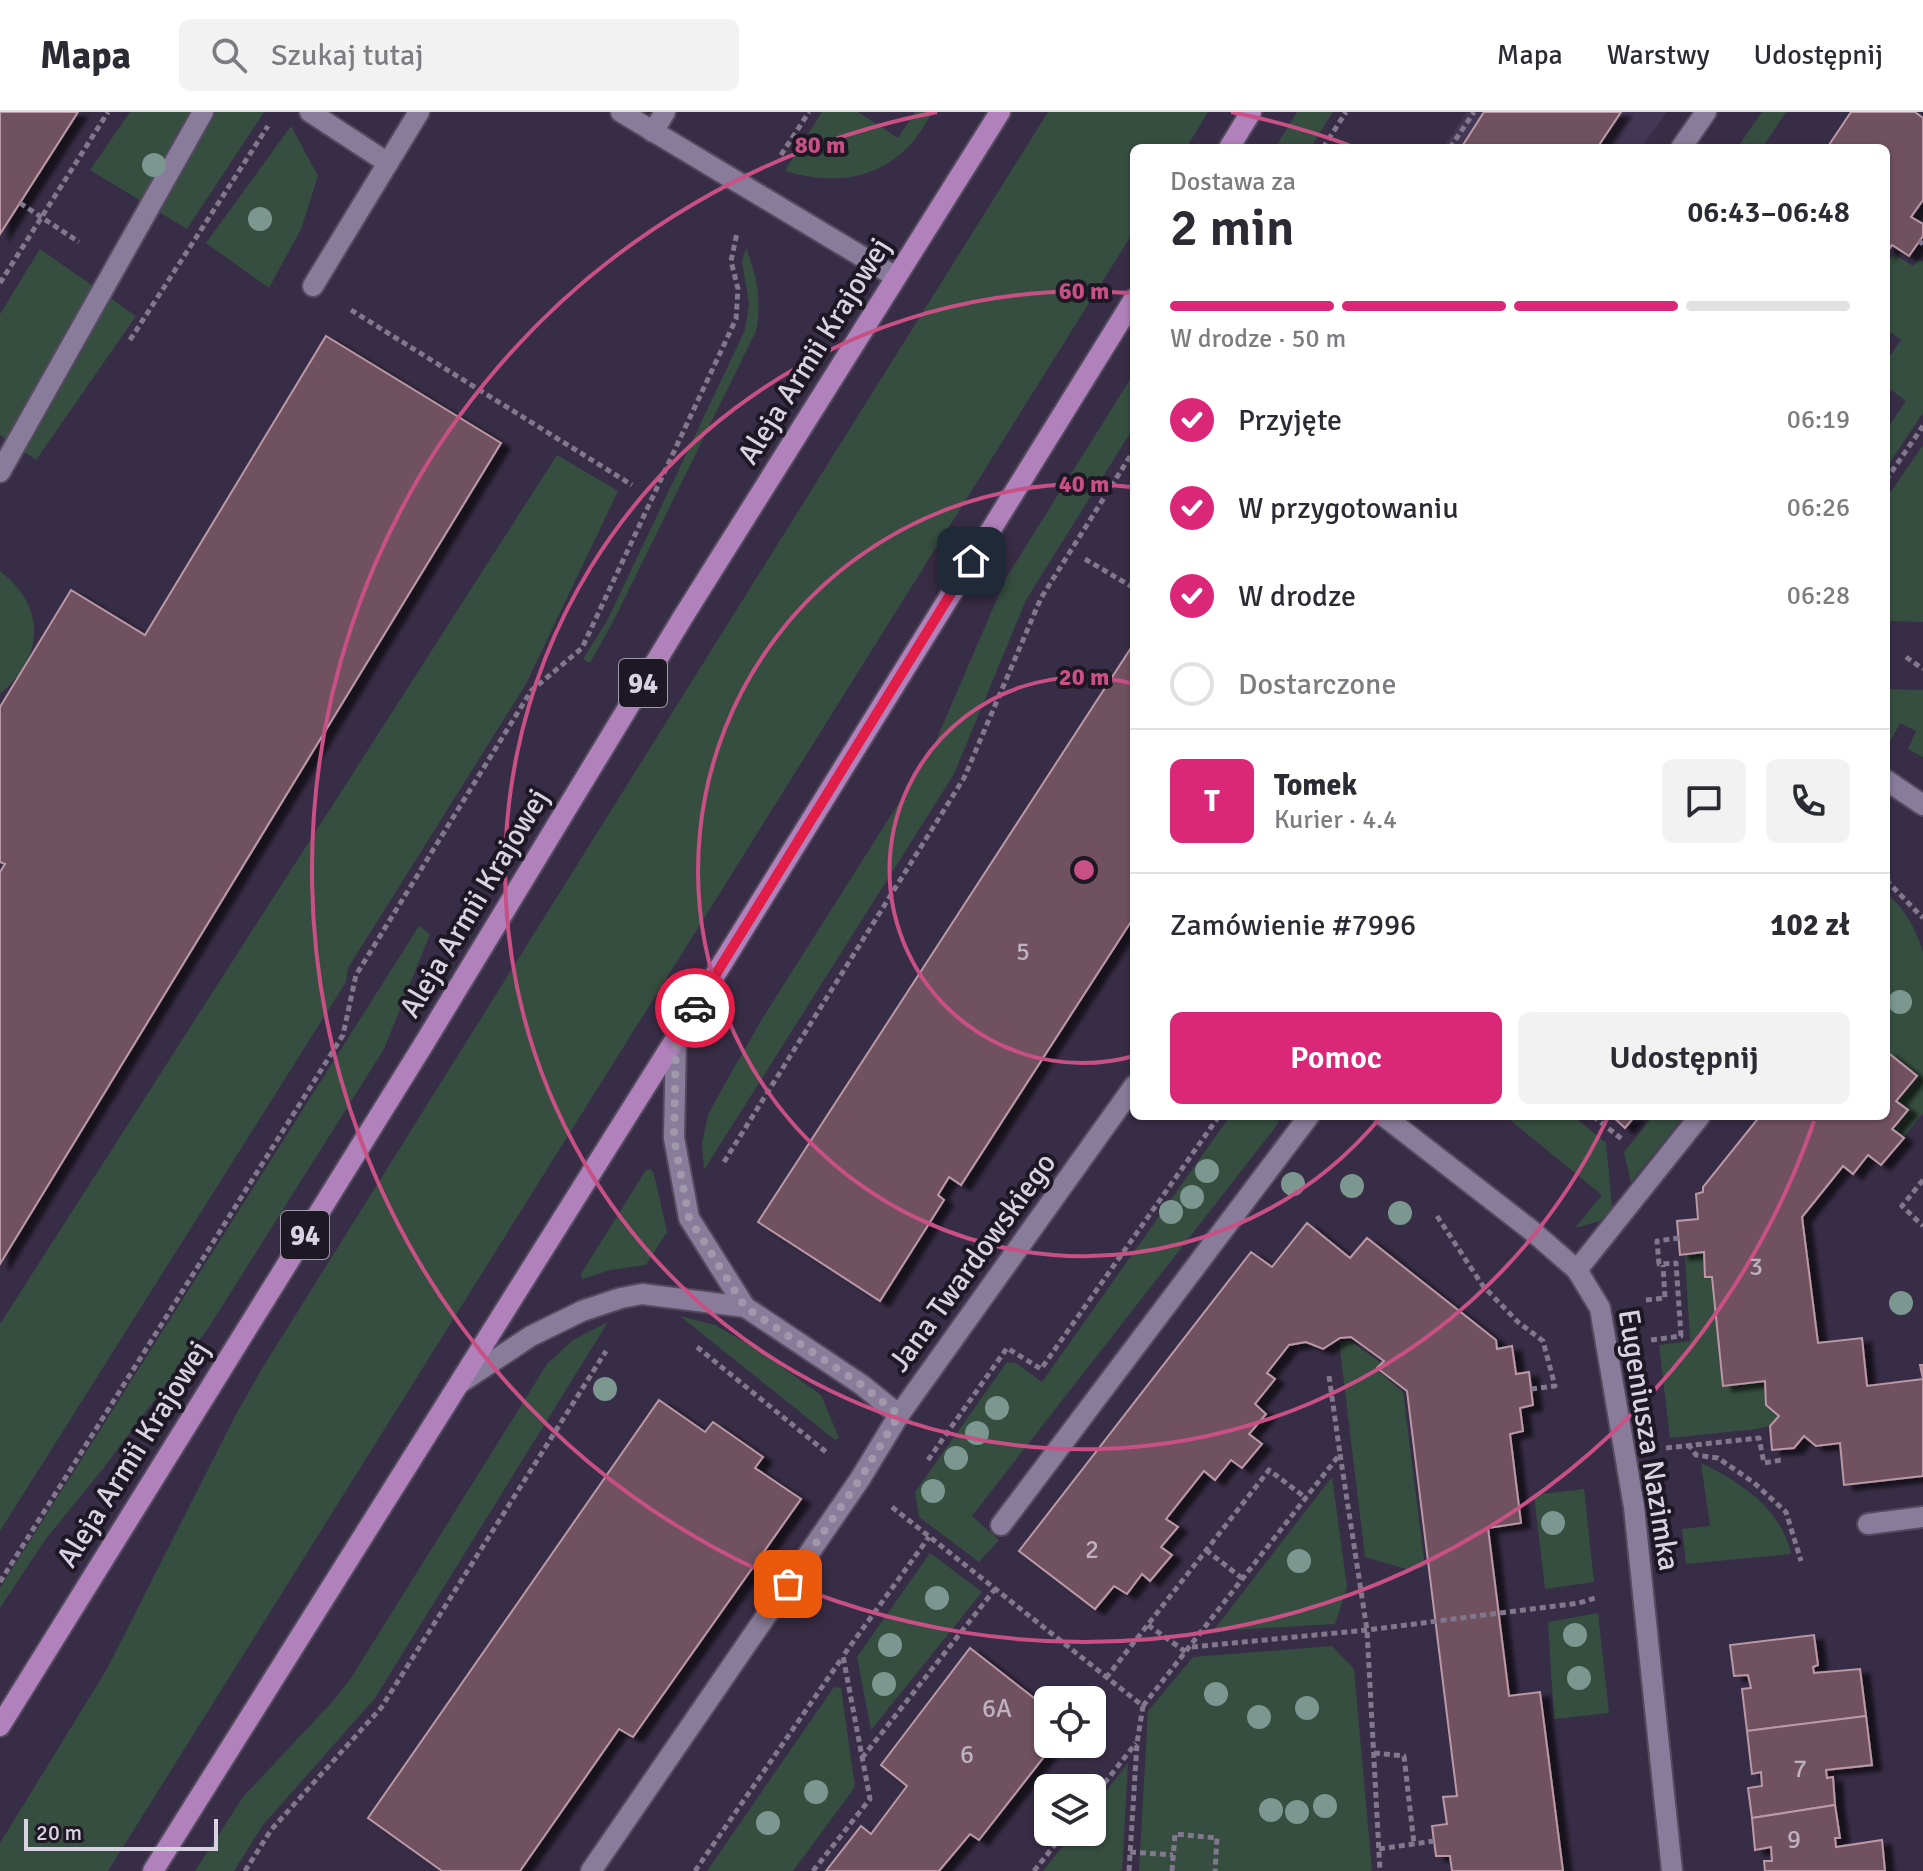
<!DOCTYPE html>
<html lang="pl">
<meta charset="utf-8">
<style>
body{margin:0;font-family:Signika,sans-serif;background:#f2f2f3;color:#2b2b33;height:100vh;display:flex;flex-direction:column;font-size:30px;white-space:nowrap}
*{box-sizing:border-box;margin:0}
p{font-size:26px;color:#7c7c81}
.icon{flex:none;width:44px;height:44px;fill:none;stroke:currentColor;stroke-width:2;stroke-linecap:round;stroke-linejoin:round}
.map{position:relative;flex:1;overflow:hidden}
.panel{position:absolute;left:1130px;top:32px;width:760px;height:976px;display:flex;flex-direction:column;background:#fff;border-radius:12px;box-shadow:0 2px 6px #0004}
.panel>*{flex:none}
.controls{position:absolute;left:1034px;top:1574px;display:grid;gap:16px}
.controls a{display:grid;place-items:center;width:72px;height:72px;border-radius:12px;background:#fff;box-shadow:0 2px 6px #0004;font-size:40px}
.scale{position:absolute;left:24px;bottom:20px;width:194px;box-sizing:border-box;padding-left:8px;border:4px solid #d8d2e2;border-top:0;font-size:22px;line-height:28px;white-space:nowrap;color:#d8d2e2;-webkit-text-stroke:6px #1d1824;paint-order:stroke}
.pin{position:absolute;display:grid;place-items:center;width:68px;height:68px;color:#fff;margin:-34px;border-radius:16px;box-shadow:0 4px 12px #0006}
.courier{position:absolute;display:grid;place-items:center;width:80px;height:80px;margin:-40px;border:6px solid #e11d48;border-radius:50%;background:#fff;color:#222;box-shadow:0 2px 10px #0007}
.overview em{font-style:normal;font-weight:600}
.overview div{display:flex;flex-direction:column-reverse}
.overview{display:flex;align-items:center;justify-content:space-between;height:136px;padding:0 40px}
h1{font-size:52px;font-weight:600;line-height:60px}
.bar{display:grid;grid-template-columns:repeat(4,1fr);gap:12px 8px;align-content:center;height:96px;padding:0 40px}
.bar i{height:10px;border-radius:6px;background:#e1e1e2}
.bar .on{background:#db2777}
.bar p{grid-column:span 4}
.line{display:flex;align-items:center;gap:20px;padding:0 40px;border-top:2px solid #e1e1e2}
.line div{flex:1}
.round{display:grid;place-items:center;flex:none;width:84px;height:84px;border-radius:12px;background:#f2f2f3}
ol{padding:0 40px;list-style:none}
li{display:flex;align-items:center;gap:24px;height:88px}
li p{margin-inline-start:auto}
li .icon{padding:8px;border-radius:50%;background:#db2777;color:#fff;stroke-width:4}
li:last-child{color:#7c7c81}
li i{width:44px;height:44px;border:4px solid #e1e1e2;border-radius:50%}
.action{display:flex;gap:16px;margin-top:auto;padding:16px 40px}
.action a{flex:1;height:92px;border-radius:12px;background:#db2777;color:#fff;font-size:32px;font-weight:600;line-height:92px;text-align:center}
.action a+a{background:#f2f2f3;color:#2b2b33}
header{display:flex;align-items:center;gap:48px;box-sizing:border-box;height:112px;padding:0 40px;background:#fff;border-bottom:2px solid #e1e1e2}
header strong{font-size:38px}
nav{display:flex;gap:44px;margin-inline-start:auto;font-size:28px}
.search{width:560px;height:72px;background:#f2f2f3;display:flex;align-items:center;gap:20px;box-sizing:border-box;padding:0 28px;border-radius:12px;color:#7c7c81;font-size:30px}
.map>svg:first-child{display:block}
.built{fill:#443655}
.green{fill:#364e40}
.building{fill:#70515e;stroke:#bb98a6;stroke-width:2;filter:url(#shadow)}
.lines{fill:none;stroke-linecap:round;stroke-linejoin:round}
.service-casing{stroke:#544a5f;stroke-width:24}
.minor-casing{stroke:#544a5f;stroke-width:24}
.primary-casing{stroke:#544a5f;stroke-width:24}
.path{stroke:#81788d;stroke-width:5;stroke-dasharray:6 4;stroke-linecap:butt}
.service{stroke:#897c9a;stroke-width:20}
.minor{stroke:#897c9a;stroke-width:20}
.primary{stroke:#b081bb;stroke-width:20}
.tree{fill:#7b978f}
.done{stroke:#a098ab;stroke-width:8;stroke-dasharray:0 14.4}
.route{stroke:#e11d48;stroke-width:10}
.ring{fill:none;stroke:#c95084;stroke-width:4}
.labels{text-anchor:middle;stroke-width:8;stroke-linejoin:round;paint-order:stroke}
.number-label{font-size:26px;fill:#beb2c1}
.shield{fill:#1d1824;stroke:#a09aa9;stroke-width:2}
.shield-label{font-size:28px;font-weight:bold;fill:#d8d2e2}
.street-label{font-size:30px;fill:#d8d2e2;stroke:#1d1824}
.centre{fill:#c95084;stroke:#1d1824;stroke-width:4}
.ring-label{font-size:24px;text-anchor:middle;font-weight:bold;fill:#c95084;stroke:#1d1824;stroke-width:8;stroke-linejoin:round;paint-order:stroke}
</style>
<header>
<strong>Mapa</strong>
<div class="search"><svg class="icon" aria-label="search" viewBox="0 0 24 24"><circle cx="10" cy="10" r="6"/><path d="M15 15l6 6"/></svg>Szukaj tutaj</div>
<nav><a>Mapa</a><a>Warstwy</a><a>Udostępnij</a></nav>
</header>
<div class="map">
<svg width="1923" height="1759" viewBox="0 0 1923 1759">
<defs>
<filter id="shadow"><feDropShadow dx="9" dy="5" stdDeviation="2" flood-color="#0009"/></filter>
</defs>
<rect width="100%" height="100%" fill="#382d46"/>
<!-- built -->
<polygon class="built" points="1467,0 1667,0 1641,36 1443,36"/>
<!-- green -->
<g class="green">
<polygon points="130,0 264,0 187,117 90,58"/>
<path d="M822,0H858L898,26L915,0H933C925,11 918,26 907,36C871,70 831,72 785,59Z"/>
<polygon points="1048,0 1208,0 1186,36 1134,36 1134,119 108,1759 0,1759 0,1731 107,1557 234,1306 263,1255"/>
<polygon points="1297,0 1333,0 1310,36 1275,36"/>
<polygon points="1762,0 1786,0 1762,36 1737,36"/>
<polygon points="291,14 318,64 301,117 269,176 206,131"/>
<path d="M746,136C757,164 762,189 756,219L615,506L590,551L583,547L607,509L745,218L749,192L742,149Z"/>
<polygon points="40,137 136,204 36,348 0,323 0,202"/>
<polygon points="1894,142 1913,154 1919,147 1923,150 1923,301 1886,356 1886,318 1906,289 1886,274 1886,250 1901,228 1886,217 1886,153"/>
<polygon points="1134,261 1134,315 1026,488 954,662 704,1058 702,1032 708,1003 723,975 762,907 931,640 1006,466"/>
<polygon points="1923,333 1923,510 1886,509 1886,387"/>
<polygon points="557,343 618,379 526,572 348,856 346,870 0,1419 0,1212"/>
<path d="M0,459C46,495 45,544 0,582Z"/>
<polygon points="1886,577 1923,578 1923,645 1908,637 1916,619 1900,611 1891,628 1886,626"/>
<path d="M1886,781C1905,796 1916,818 1923,840V1001L1903,1026L1893,1017L1908,998L1896,990L1917,964L1886,939Z"/>
<polygon points="419,814 430,822 384,937 209,1215 105,1354 45,1428 0,1496 0,1476"/>
<polygon points="1230,1004 1281,1004 1277,1013 972,1404 999,1428 979,1450 919,1405 915,1380 1007,1250 1016,1251 1042,1270"/>
<polygon points="1505,1004 1573,1004 1606,1031 1612,1095 1600,1109 1575,1116 1602,1083"/>
<polygon points="1653,1004 1684,1004 1631,1070 1624,1040"/>
<polygon points="650,1057 654,1062 667,1120 646,1153 610,1158 582,1167 581,1162 646,1058"/>
<polygon points="1703,1141 1705,1165 1712,1165 1723,1273 1764,1269 1766,1293 1778,1304 1769,1314 1757,1317 1670,1326 1659,1233 1690,1229 1685,1143"/>
<polygon points="680,1204 715,1213 760,1239 821,1283 839,1326 835,1328"/>
<polygon points="608,1210 375,1586 263,1713 234,1759 195,1759 243,1685 334,1588 351,1566 547,1252 573,1228"/>
<polygon points="1350,1228 1381,1251 1376,1257 1403,1280 1425,1455 1410,1458 1365,1445 1339,1229"/>
<path d="M1701,1351C1739,1369 1782,1397 1791,1442L1686,1452L1682,1417L1710,1414Z"/>
<polygon points="1332,1365 1347,1475 1335,1512 1213,1519"/>
<polygon points="1584,1377 1594,1470 1545,1477 1534,1383"/>
<polygon points="930,1441 982,1480 871,1618 857,1545"/>
<polygon points="1598,1501 1609,1601 1554,1607 1548,1510"/>
<polygon points="1332,1534 1354,1557 1372,1759 1139,1759 1148,1599 1193,1545"/>
<polygon points="834,1575 841,1576 855,1675 793,1759 707,1759"/>
<polygon points="1128,1651 1122,1759 1043,1759 1074,1720 1092,1720 1092,1697"/>
</g>
<!-- building -->
<g class="building">
<polygon points="0,0 78,0 0,122"/>
<polygon points="1484,0 1621,0 1597,36 1461,36"/>
<polygon points="1851,0 1915,0 1923,6 1923,88 1911,105 1923,112 1923,124 1909,144 1892,133 1886,142 1886,36 1827,36"/>
<polygon points="326,224 501,331 0,1152 0,760 5,752 0,750 0,595 71,478 145,523"/>
<polygon points="1131,536 1134,538 1134,805 961,1073 949,1065 938,1083 944,1088 880,1189 758,1110"/>
<polygon points="1886,939 1917,964 1896,989 1908,998 1892,1017 1904,1026 1881,1053 1868,1043 1853,1062 1843,1054 1802,1105 1818,1231 1862,1226 1867,1274 1923,1267 1920,1253 1923,1253 1923,1364 1844,1373 1840,1331 1816,1334 1804,1324 1794,1336 1772,1338 1770,1314 1779,1304 1766,1293 1765,1269 1723,1274 1712,1165 1705,1165 1704,1140 1680,1143 1677,1109 1698,1107 1696,1082 1703,1080 1703,1075 1760,1004 1886,1004"/>
<polygon points="1612,1004 1635,1004 1625,1016"/>
<polygon points="1307,1111 1350,1146 1367,1126 1496,1228 1497,1237 1512,1234 1516,1262 1529,1260 1533,1293 1520,1296 1523,1319 1510,1322 1521,1411 1488,1416 1509,1584 1540,1580 1563,1759 1452,1759 1450,1744 1436,1744 1432,1714 1447,1712 1443,1685 1457,1684 1407,1279 1377,1256 1384,1249 1351,1225 1340,1226 1323,1237 1306,1230 1289,1233 1267,1261 1275,1267 1255,1292 1266,1302 1249,1322 1262,1332 1242,1356 1231,1348 1215,1368 1204,1359 1166,1407 1178,1415 1161,1435 1172,1443 1150,1469 1142,1462 1127,1482 1114,1474 1095,1497 1019,1439 1251,1140 1272,1155"/>
<polygon points="659,1288 705,1320 713,1310 763,1345 755,1356 801,1387 633,1625 619,1617 520,1759 442,1759 368,1706"/>
<polygon points="1814,1523 1818,1553 1813,1555 1814,1561 1860,1557 1866,1604 1747,1619 1742,1577 1751,1576 1748,1563 1734,1564 1730,1533"/>
<polygon points="970,1536 1048,1597 1048,1632 1054,1632 979,1728 970,1722 939,1759 826,1759 861,1714 871,1722 907,1674 881,1653"/>
<polygon points="1866,1604 1872,1653 1826,1658 1827,1666 1833,1665 1835,1693 1752,1706 1748,1676 1762,1674 1761,1660 1752,1662 1747,1619"/>
<polygon points="1835,1693 1840,1726 1835,1726 1836,1735 1882,1728 1885,1759 1765,1759 1764,1749 1772,1749 1771,1735 1755,1738 1752,1706"/>
</g>
<g class="lines">
<defs>
<g id="service">
<polyline points="310,0 388,51"/>
<polyline points="653,20 665,0"/>
<polyline points="0,360 203,0"/>
<polyline points="1577,1158 1700,1004"/>
<polyline points="1868,1412 1923,1405"/>
<polyline points="1001,1413 1309,1004"/>
</g>
<g id="minor">
<polyline points="621,0 896,165"/>
<polyline points="1681,36 1706,0"/>
<polyline points="313,174 419,0"/>
<polyline points="1886,668 1923,693"/>
<polyline points="676,926 674,1026 689,1106 745,1195 862,1273 899,1303"/>
<polyline points="1384,1004 1531,1118 1577,1158 1600,1196 1634,1395 1672,1759"/>
<polyline points="460,1271 531,1224 582,1199 621,1186 642,1182 745,1195"/>
<polyline points="591,1759 860,1367 899,1303 1134,974"/>
</g>
<g id="primary">
<polyline points="1229,36 1251,0"/>
<polyline points="0,1614 422,935 683,505 1000,0"/>
<polyline points="153,1759 676,926 1134,187"/>
</g>
</defs>
<!-- service casing -->
<use href="#service" class="service-casing"/>
<!-- minor casing -->
<use href="#minor" class="minor-casing"/>
<!-- primary casing -->
<use href="#primary" class="primary-casing"/>
<!-- path -->
<g class="path">
<polyline points="1323,36 1346,0"/>
<polyline points="1450,36 1474,0"/>
<polyline points="781,43 809,0"/>
<polyline points="20,91 79,130"/>
<polyline points="1919,129 1923,132"/>
<polyline points="0,171 108,0"/>
<polyline points="351,198 632,373"/>
<polyline points="130,228 268,14"/>
<polyline points="1886,368 1923,314"/>
<polyline points="1085,447 1134,476"/>
<polyline points="1906,545 1923,557"/>
<polyline points="1886,768 1923,806"/>
<polyline points="1593,1004 1623,1028"/>
<polyline points="724,1050 964,666 1041,486 1134,338"/>
<polyline points="1923,1068 1902,1094 1923,1114"/>
<polyline points="1437,1104 1483,1174 1518,1210 1543,1229 1555,1274 1531,1277"/>
<polyline points="1646,1188 1665,1186 1663,1153"/>
<polyline points="1651,1228 1681,1224 1676,1151 1659,1152 1657,1129 1679,1126"/>
<polyline points="697,1235 826,1340"/>
<polyline points="1329,1264 1340,1342"/>
<polyline points="1688,1332 1696,1343 1718,1346 1753,1370 1786,1400 1801,1449"/>
<polyline points="1666,1336 1759,1326 1764,1351 1781,1348"/>
<polyline points="928,1348 1007,1236 1041,1257 1219,1004"/>
<polyline points="892,1395 1143,1594 1137,1631 1129,1759"/>
<polyline points="1206,1438 1243,1467"/>
<polyline points="0,1470 343,923 356,863 531,579 582,536 736,207 738,177 731,149 737,121"/>
<polyline points="1148,1513 1186,1540"/>
<polyline points="1192,1535 1367,1518 1579,1491 1598,1485"/>
<polyline points="1106,1566 1269,1358 1306,1386"/>
<polyline points="1143,1594 1340,1342 1367,1518 1380,1759"/>
<polyline points="1374,1641 1404,1644 1414,1732"/>
<polyline points="862,1646 995,1477"/>
<polyline points="1092,1687 1136,1631"/>
<polyline points="1379,1737 1434,1729"/>
<polyline points="1130,1740 1173,1743"/>
<polyline points="245,1759 271,1718 381,1596 606,1239"/>
<polyline points="695,1759 842,1546"/>
<polyline points="813,1759 870,1687 843,1544 929,1425"/>
<polyline points="1034,1759 1065,1720"/>
<polyline points="1172,1759 1175,1722 1217,1726 1215,1759"/>
</g>
<!-- service -->
<use href="#service" class="service"/>
<!-- minor -->
<use href="#minor" class="minor"/>
<!-- primary -->
<use href="#primary" class="primary"/>
</g>
<!-- trees -->
<g class="tree">
<circle cx="154" cy="53" r="12"/>
<circle cx="260" cy="107" r="12"/>
<circle cx="1900" cy="890" r="12"/>
<circle cx="1207" cy="1059" r="12"/>
<circle cx="1293" cy="1072" r="12"/>
<circle cx="1352" cy="1074" r="12"/>
<circle cx="1192" cy="1085" r="12"/>
<circle cx="1171" cy="1100" r="12"/>
<circle cx="1400" cy="1101" r="12"/>
<circle cx="1901" cy="1191" r="12"/>
<circle cx="605" cy="1277" r="12"/>
<circle cx="997" cy="1296" r="12"/>
<circle cx="977" cy="1321" r="12"/>
<circle cx="956" cy="1346" r="12"/>
<circle cx="933" cy="1379" r="12"/>
<circle cx="1553" cy="1411" r="12"/>
<circle cx="1299" cy="1449" r="12"/>
<circle cx="937" cy="1486" r="12"/>
<circle cx="1575" cy="1523" r="12"/>
<circle cx="890" cy="1533" r="12"/>
<circle cx="1579" cy="1566" r="12"/>
<circle cx="884" cy="1572" r="12"/>
<circle cx="1216" cy="1582" r="12"/>
<circle cx="1307" cy="1596" r="12"/>
<circle cx="1259" cy="1605" r="12"/>
<circle cx="816" cy="1680" r="12"/>
<circle cx="1325" cy="1694" r="12"/>
<circle cx="1271" cy="1698" r="12"/>
<circle cx="1297" cy="1700" r="12"/>
<circle cx="768" cy="1711" r="12"/>
</g>
<g class="lines">
<!-- done -->
<polyline class="done" points="695,896 676,926 674,1026 689,1106 745,1195 862,1273 899,1303 860,1367 788,1472"/>
<!-- route -->
<polyline class="route" points="695,896 971,449"/>
</g>
<!-- distance rings -->
<g class="ring">
<path d="M1134 944A193 193 0 1 1 1134 572"/>
<path d="M1380 1006A386 386 0 1 1 1131 375"/>
<path d="M1607 1007A579 579 0 1 1 1129 181"/>
<path d="M1814 1009A772 772 0 1 1 937 0M1231 0A772 772 0 0 1 1354 35"/>
</g>
<g class="labels">
<!-- number labels -->
<g class="number-label">
<text x="1023" y="848">5</text>
<text x="1756" y="1163">3</text>
<text x="1092" y="1446">2</text>
<text x="997" y="1605">6A</text>
<text x="967" y="1651">6</text>
<text x="1800" y="1665">7</text>
<text x="1794" y="1736">9</text>
</g>
<!-- shield labels -->
<g class="shield">
<rect x="619" y="547" width="48" height="48" rx="6"/>
<rect x="281" y="1099" width="48" height="48" rx="6"/>
</g>
<g class="shield-label">
<text x="643" y="581">94</text>
<text x="305" y="1133">94</text>
</g>
<!-- street labels -->
<g class="street-label">
<text transform="translate(814 239) rotate(-58)" y="10">Aleja Armii Krajowej</text>
<text transform="translate(474 791) rotate(-59)" y="10">Aleja Armii Krajowej</text>
<text transform="translate(972 1150) rotate(-54)" y="10">Jana Twardowskiego</text>
<text transform="translate(1649 1328) rotate(81)" y="10">Eugeniusza Nazimka</text>
<text transform="translate(133 1342) rotate(-58)" y="10">Aleja Armii Krajowej</text>
</g>
</g>
<circle cx="1084" cy="758" r="12" class="centre"/>
<g class="ring-label">
<text x="820" y="41">80 m</text>
<text x="1084" y="187">60 m</text>
<text x="1084" y="380">40 m</text>
<text x="1084" y="573">20 m</text>
</g>
</svg>
<div class="controls">
<a><svg class="icon" aria-label="locate" viewBox="0 0 24 24"><circle cx="12" cy="12" r="6"/><path d="M12 2v4M12 18v4M2 12h4M18 12h4"/></svg></a>
<a><svg class="icon" aria-label="layers" viewBox="0 0 24 24"><path d="M12 4l9 5-9 5-9-5zM3 14l9 5 9-5"/></svg></a>
</div>
<div class="scale">20 m</div>
<div class="pin" style="left:788px;top:1472px;background:#ea580c"><svg class="icon" aria-label="bag" viewBox="0 0 24 24"><path d="M5 8h14l-1 12H6zM9 8a3 3 0 0 1 6 0"/></svg></div>
<div class="pin" style="left:971px;top:449px;background:#1f2937"><svg class="icon" aria-label="home" viewBox="0 0 24 24"><path d="M3 11l9-7 9 7M6 9v11h12V9"/></svg></div>
<div class="courier" style="left:695px;top:896px"><svg class="icon" aria-label="car" viewBox="0 0 24 24"><path d="M5 17H2v-5l4-1 3-4h7l3 4 3 1v5h-3M9 17h6M6 11h13"/><circle cx="7" cy="17" r="2"/><circle cx="17" cy="17" r="2"/></svg></div>
<section class="panel">
<div class="overview"><div><h1>2 min</h1><p>Dostawa za</p></div><em>06:43–06:48</em></div>
<div class="bar"><i class="on"></i><i class="on"></i><i class="on"></i><i></i><p>W drodze · 50 m</p></div>
<ol>
<li><svg class="icon" aria-label="check" viewBox="0 0 24 24"><path d="M5 12l5 5 9-10"/></svg>Przyjęte<p>06:19</p></li>
<li><svg class="icon" aria-label="check" viewBox="0 0 24 24"><path d="M5 12l5 5 9-10"/></svg>W przygotowaniu<p>06:26</p></li>
<li><svg class="icon" aria-label="check" viewBox="0 0 24 24"><path d="M5 12l5 5 9-10"/></svg>W drodze<p>06:28</p></li>
<li><i></i>Dostarczone</li>
</ol>
<div class="line" style="height:144px"><b class="round" style="background:#db2777;color:#fff">T</b><div><b>Tomek</b><p>Kurier · 4.4</p></div><a class="round"><svg class="icon" aria-label="chat" viewBox="0 0 24 24"><path d="M4 5h16v11H9l-5 4z"/></svg></a><a class="round"><svg class="icon" aria-label="phone" viewBox="0 0 24 24"><path d="M5 4h4l2 5-3 2q2 4 5 5l2-3 5 2v4C11 20 4 13 5 4z"/></svg></a></div>
<div class="line" style="height:104px"><div>Zamówienie #7996</div><b>102 zł</b></div>
<div class="action"><a>Pomoc</a><a>Udostępnij</a></div>
</section>
</div>
